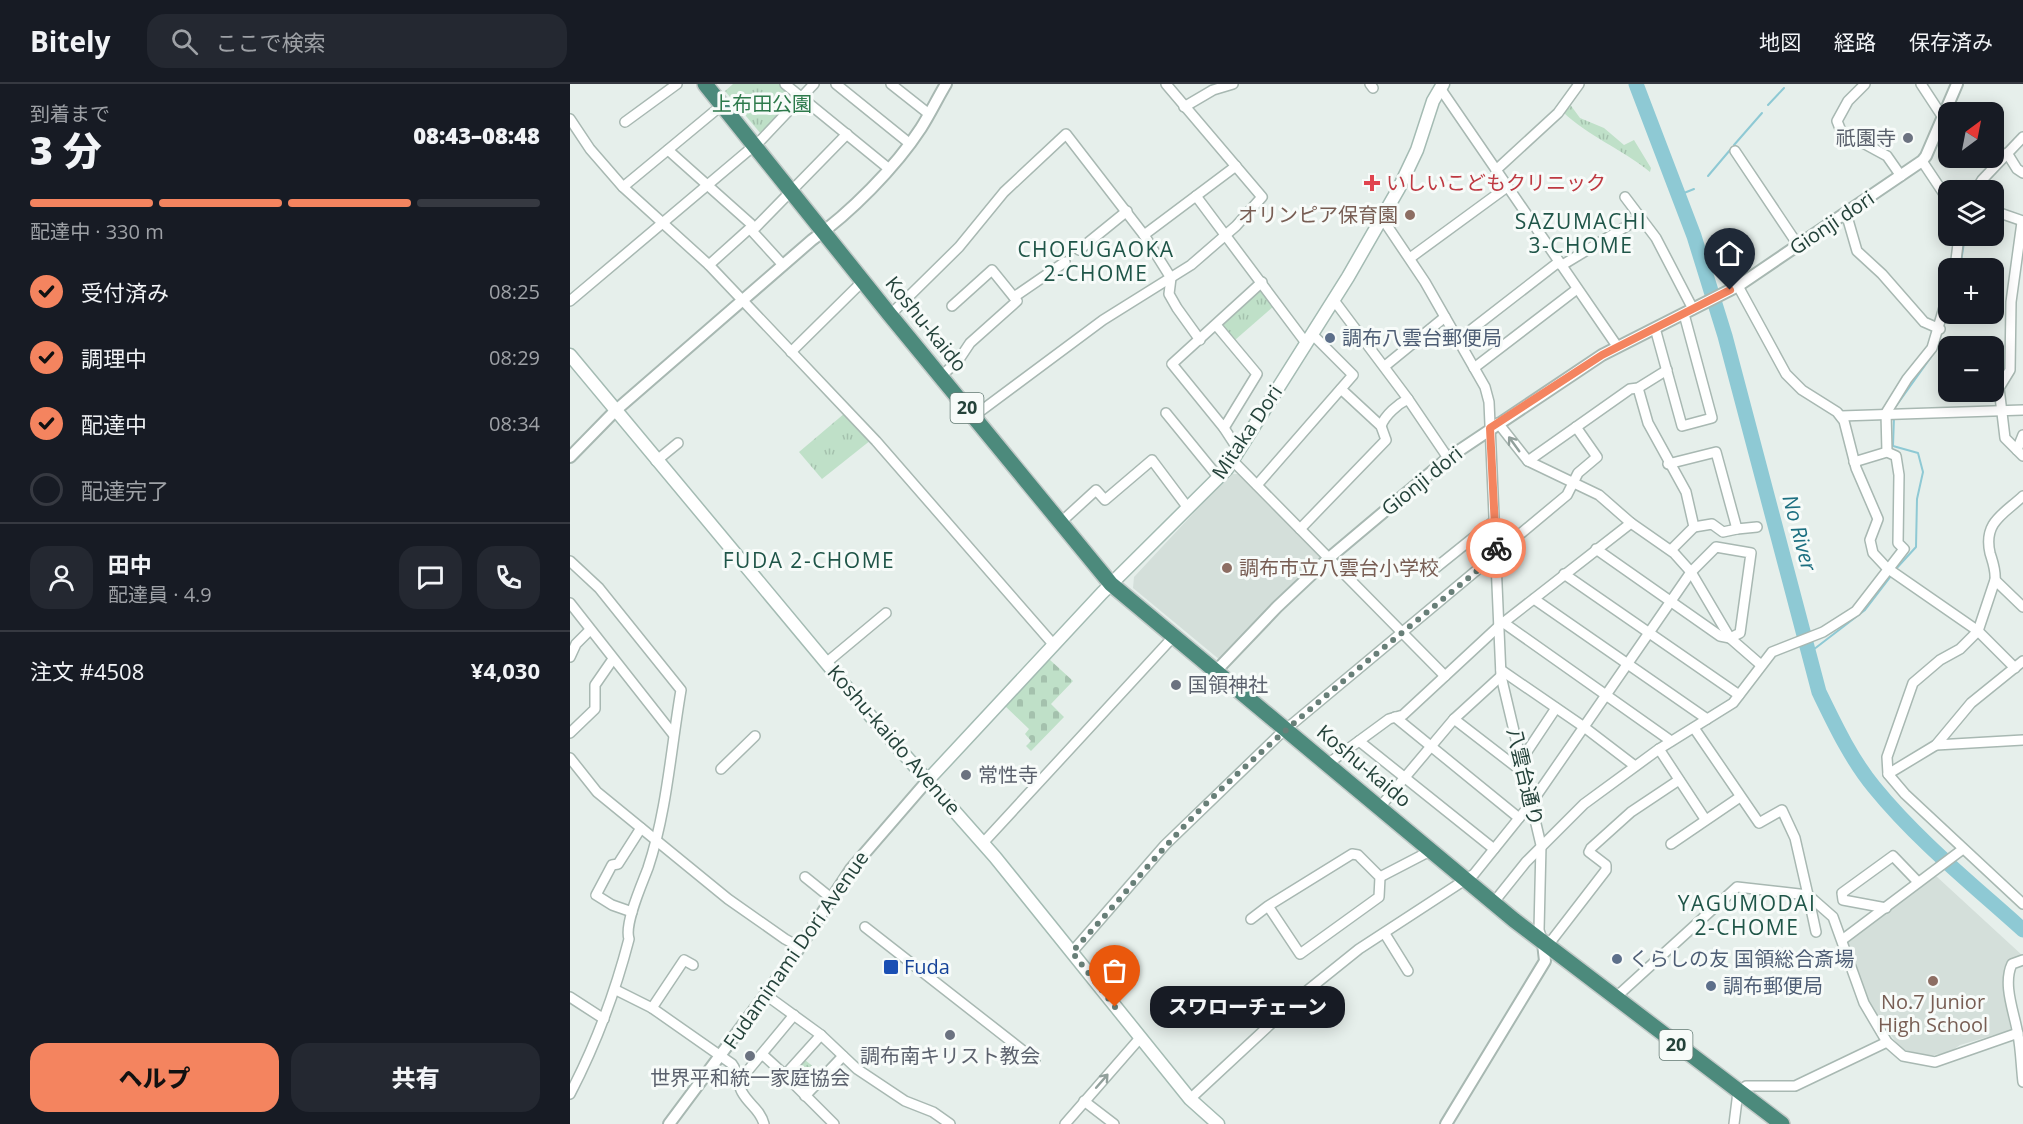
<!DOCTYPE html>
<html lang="ja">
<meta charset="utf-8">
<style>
body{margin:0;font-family:"Open Sans","Noto Sans JP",sans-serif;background:#242831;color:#f1f3f6;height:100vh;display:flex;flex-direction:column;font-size:22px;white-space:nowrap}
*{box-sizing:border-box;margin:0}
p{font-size:20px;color:#9ea1a6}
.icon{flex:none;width:33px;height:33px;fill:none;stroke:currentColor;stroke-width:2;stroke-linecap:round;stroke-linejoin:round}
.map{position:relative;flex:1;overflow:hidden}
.details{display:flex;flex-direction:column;background:#171b24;width:570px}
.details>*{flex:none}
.needle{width:39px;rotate:32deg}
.controls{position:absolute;left:1368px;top:18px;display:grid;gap:12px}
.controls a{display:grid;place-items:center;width:66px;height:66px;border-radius:12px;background:#171b24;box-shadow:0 3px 15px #0003;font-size:30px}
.pin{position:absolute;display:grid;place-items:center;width:51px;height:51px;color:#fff;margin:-62px -26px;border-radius:50% 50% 50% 0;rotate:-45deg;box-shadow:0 0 6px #0007}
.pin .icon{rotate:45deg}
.courier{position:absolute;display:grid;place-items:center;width:60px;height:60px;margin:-30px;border:4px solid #f4845f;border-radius:50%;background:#fff;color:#222;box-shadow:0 2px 8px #0007}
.bubble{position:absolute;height:42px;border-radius:18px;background:#171b24;box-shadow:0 3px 15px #0003;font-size:20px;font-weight:800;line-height:42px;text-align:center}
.overview em{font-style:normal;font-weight:800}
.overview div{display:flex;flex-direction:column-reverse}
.overview{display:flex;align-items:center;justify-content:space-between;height:102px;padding:0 30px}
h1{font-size:39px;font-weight:800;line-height:45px}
.bar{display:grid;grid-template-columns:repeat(4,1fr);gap:9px 6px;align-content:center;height:72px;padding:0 30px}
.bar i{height:8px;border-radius:4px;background:#363941}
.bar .on{background:#f4845f}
.bar p{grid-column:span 4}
.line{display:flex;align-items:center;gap:15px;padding:0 30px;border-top:2px solid #363941}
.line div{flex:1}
.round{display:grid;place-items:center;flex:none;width:63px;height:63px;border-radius:18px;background:#242831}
ol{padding:0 30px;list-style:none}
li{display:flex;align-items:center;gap:18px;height:66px}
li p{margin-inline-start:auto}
li .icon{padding:6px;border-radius:50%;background:#f4845f;color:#111;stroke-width:4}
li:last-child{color:#9ea1a6}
li i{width:33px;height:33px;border:3px solid #363941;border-radius:50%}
.cta{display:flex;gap:12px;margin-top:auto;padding:12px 30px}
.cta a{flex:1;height:69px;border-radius:18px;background:#f4845f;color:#111;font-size:24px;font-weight:800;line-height:69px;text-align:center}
.cta a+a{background:#242831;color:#f1f3f6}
header{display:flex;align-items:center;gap:36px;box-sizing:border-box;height:84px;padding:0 30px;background:#171b24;border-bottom:2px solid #363941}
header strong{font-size:28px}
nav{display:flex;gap:33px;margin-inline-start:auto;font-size:21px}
.search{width:420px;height:54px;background:#242831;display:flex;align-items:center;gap:15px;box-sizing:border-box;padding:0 21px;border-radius:18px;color:#9ea1a6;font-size:22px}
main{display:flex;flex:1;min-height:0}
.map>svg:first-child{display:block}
.built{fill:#d4dfda}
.grass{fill:url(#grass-tufts)}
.cemetery{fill:url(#cemetery-stones)}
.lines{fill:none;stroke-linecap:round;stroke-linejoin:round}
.stream{stroke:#8ec9d4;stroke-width:2}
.river{stroke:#8ec9d4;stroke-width:15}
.minor-casing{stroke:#a8b8b2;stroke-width:12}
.tertiary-casing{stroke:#a8b8b2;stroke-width:14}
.secondary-casing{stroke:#a4bbb3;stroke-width:15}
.trunk-casing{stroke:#c2cac8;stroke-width:18}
.minor{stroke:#fff;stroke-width:9}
.tertiary{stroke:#fff;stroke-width:10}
.secondary{stroke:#fff;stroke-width:12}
.trunk{stroke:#4c8a7c;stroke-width:15}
.oneway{stroke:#92a09c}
.done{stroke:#687f78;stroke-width:6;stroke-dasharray:0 10.8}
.route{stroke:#f4845f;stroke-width:8}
.worship-dot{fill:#6b7280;stroke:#f7fbf9;stroke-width:2}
.health-dot{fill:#e0444e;stroke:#f7fbf9;stroke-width:2}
.education-dot{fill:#8d6e63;stroke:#f7fbf9;stroke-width:2}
.service-dot{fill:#5c6f8a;stroke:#f7fbf9;stroke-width:2}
.transit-dot{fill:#1a4fb4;stroke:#f7fbf9;stroke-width:2}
.labels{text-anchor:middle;stroke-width:6;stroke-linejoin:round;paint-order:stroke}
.shield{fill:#f7fbf9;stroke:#637a73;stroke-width:1.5}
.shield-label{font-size:18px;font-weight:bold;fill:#24423a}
.park-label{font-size:20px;fill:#2d7a4b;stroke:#f7fbf9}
.worship-label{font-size:20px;fill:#5b616d;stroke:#f7fbf9;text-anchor:start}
.health-label{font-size:20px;fill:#be3a42;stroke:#f7fbf9;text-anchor:start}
.education-label{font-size:20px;fill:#785e54;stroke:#f7fbf9;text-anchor:end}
.street-label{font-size:20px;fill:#24423a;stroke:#f7fbf9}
.service-label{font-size:20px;fill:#4e5e75;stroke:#f7fbf9;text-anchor:start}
.transit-label{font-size:20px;fill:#164399;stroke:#f7fbf9;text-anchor:start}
.neighbourhood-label{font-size:21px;letter-spacing:1.5px;fill:#1f5548;stroke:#f7fbf9}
.water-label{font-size:21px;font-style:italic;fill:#1c6f80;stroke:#f7fbf9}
</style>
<header>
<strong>Bitely</strong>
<div class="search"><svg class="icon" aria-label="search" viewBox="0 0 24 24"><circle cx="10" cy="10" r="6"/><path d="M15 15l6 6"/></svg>ここで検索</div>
<nav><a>地図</a><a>経路</a><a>保存済み</a></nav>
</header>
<main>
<section class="details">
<div class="overview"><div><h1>3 分</h1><p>到着まで</p></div><em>08:43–08:48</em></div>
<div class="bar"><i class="on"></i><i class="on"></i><i class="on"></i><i></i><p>配達中 · 330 m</p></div>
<ol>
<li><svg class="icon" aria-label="check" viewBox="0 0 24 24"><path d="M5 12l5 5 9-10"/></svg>受付済み<p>08:25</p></li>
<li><svg class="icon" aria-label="check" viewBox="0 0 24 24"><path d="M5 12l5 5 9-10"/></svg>調理中<p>08:29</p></li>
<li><svg class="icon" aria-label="check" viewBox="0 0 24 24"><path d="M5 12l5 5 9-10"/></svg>配達中<p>08:34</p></li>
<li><i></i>配達完了</li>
</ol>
<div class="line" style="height:108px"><a class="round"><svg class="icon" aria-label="person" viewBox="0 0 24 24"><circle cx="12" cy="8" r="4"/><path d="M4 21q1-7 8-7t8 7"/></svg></a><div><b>田中</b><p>配達員 · 4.9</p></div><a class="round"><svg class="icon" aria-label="chat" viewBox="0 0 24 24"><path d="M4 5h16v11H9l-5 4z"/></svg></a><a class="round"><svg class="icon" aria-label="phone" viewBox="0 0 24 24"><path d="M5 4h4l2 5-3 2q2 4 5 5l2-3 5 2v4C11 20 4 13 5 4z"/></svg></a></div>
<div class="line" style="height:78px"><div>注文 #4508</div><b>¥4,030</b></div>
<div class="cta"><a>ヘルプ</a><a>共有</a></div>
</section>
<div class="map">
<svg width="1453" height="1040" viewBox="0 0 1453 1040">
<defs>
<pattern id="grass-tufts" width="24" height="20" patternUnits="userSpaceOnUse" patternTransform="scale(1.5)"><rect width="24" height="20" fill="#bfe0c8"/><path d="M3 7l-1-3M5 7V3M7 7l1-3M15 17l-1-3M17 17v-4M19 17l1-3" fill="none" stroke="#a4c1ad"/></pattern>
<pattern id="cemetery-stones" width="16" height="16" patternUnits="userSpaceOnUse" patternTransform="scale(1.5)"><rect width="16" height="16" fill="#bfe0c8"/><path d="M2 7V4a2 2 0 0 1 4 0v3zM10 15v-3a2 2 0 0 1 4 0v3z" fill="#a4c1ad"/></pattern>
</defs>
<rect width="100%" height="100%" fill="#e6efeb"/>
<!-- built -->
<g class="built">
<polygon points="660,390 670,390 752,474 711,510 650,576 563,504 564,493"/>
<polygon points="1366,792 1453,872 1436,880 1436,921 1441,946 1390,961 1380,968 1359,972 1331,965 1295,915 1277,860 1280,855"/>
</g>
<!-- grass -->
<g class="grass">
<polygon points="163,0 210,0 228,14 191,50 155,7"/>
<path d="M999,19L1010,34L1034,44L1054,61L1064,56L1081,84L1080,88C1052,65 1018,52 993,28Z"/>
<polygon points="692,205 704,222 665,256 652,241"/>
<polygon points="275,329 301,356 252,395 229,368"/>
<polygon points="235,976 251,989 236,1005 220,990"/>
</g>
<!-- cemetery -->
<polygon class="cemetery" points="479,575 503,597 481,620 494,633 461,667 456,662 461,657 455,650 459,645 434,621"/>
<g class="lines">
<!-- stream -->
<g class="stream">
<polyline points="1198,21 1214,4"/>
<polyline points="1164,61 1192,29"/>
<polyline points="1138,92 1160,66"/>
<polyline points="1109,111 1124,105"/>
<polyline points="1390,184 1395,152"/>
<polyline points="1366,266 1378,226"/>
<polyline points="1326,322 1361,273"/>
<polyline points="1324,333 1323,362 1348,369 1353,388 1347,415 1346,463 1324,487"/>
<polyline points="1239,569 1295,526 1321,492"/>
</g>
<!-- river -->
<path class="river" d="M1066,0L1124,152L1155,252L1249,608C1265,641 1281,675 1304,703C1348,757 1402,800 1453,846"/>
<defs>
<g id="minor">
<polyline points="215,0 318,84"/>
<polyline points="266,0 339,59"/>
<polyline points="321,0 359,30"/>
<polyline points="800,0 803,4"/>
<polyline points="1295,0 1278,17 1267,37 1271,47 1317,72 1331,92"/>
<polyline points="1351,0 1372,32"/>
<polyline points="870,4 1047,262"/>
<polyline points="614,23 643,6 663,0"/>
<polyline points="0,35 20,65 53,103 139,181 306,357 483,560"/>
<polyline points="55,38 107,0"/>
<polyline points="98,66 181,140 182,147 213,181"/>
<polyline points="1165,67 1228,161"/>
<polyline points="1437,69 1447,85 1453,89"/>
<polyline points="1352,77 1378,116"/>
<polyline points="926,86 988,29 1009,0"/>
<polyline points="53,103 152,21"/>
<polyline points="1406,106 1412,96 1453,53"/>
<polyline points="626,112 736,259"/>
<polyline points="1055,113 1086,154 1123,225"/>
<polyline points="1424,127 1453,137"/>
<polyline points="1276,129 1287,167 1312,190 1354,238 1370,245"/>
<polyline points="812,134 855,198 915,303 919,318 931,592 971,761 969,846 973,859 982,856 1036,786 1036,781 1019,768 1021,764 1061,728 1109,696"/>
<polyline points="1452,138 1441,218 1440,286 1429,304 1435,354 1453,372"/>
<polyline points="574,151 601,194 599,210 607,224 630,256"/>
<polyline points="509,166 557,127"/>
<polyline points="840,174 937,103"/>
<polyline points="139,181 179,145 186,143 277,50"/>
<polyline points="1385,184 1389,152"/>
<polyline points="1168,202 1216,290 1232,306 1267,328 1274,337 1286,384 1308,435 1300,456 1303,469 1317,484 1408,547 1445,584"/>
<polyline points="444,213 495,178"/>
<polyline points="763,215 838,315"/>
<polyline points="0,217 192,55 244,0"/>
<polyline points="320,231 389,163 434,108 496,50 574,151 666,82"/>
<polyline points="646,241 687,290 654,344 602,280 692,198"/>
<polyline points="1085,244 1112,342 1142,334 1114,230"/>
<polyline points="888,256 986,180 994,180 1070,134"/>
<polyline points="221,268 293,197"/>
<polyline points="815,282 875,233"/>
<polyline points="904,284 1007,205"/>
<polyline points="371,292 388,277 400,259 447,217 422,186 382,222"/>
<polyline points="1068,304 1078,339 1116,408 1124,443 1101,466"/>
<polyline points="596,329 649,394"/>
<polyline points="404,332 533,236 621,181 666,142 692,113 596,0"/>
<polyline points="1271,332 1453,326"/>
<polyline points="928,339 958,377 1029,411 1061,439"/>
<path d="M811,342C815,331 828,320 838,315L878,374"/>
<polyline points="654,344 669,367"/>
<polyline points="1447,366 1453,351"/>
<polyline points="1317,368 1316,329 1337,295 1362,264 1378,210"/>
<polyline points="86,377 108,359"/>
<polyline points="663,377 875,592"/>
<polyline points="958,377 1060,305 1068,304 1097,286"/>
<polyline points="1098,380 1146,368 1167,445 1187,443"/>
<polyline points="687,401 783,291 742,250"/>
<path d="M1453,412C1434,430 1413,438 1420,469C1423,479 1426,486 1425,496L1408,547L1390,565L1370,576L1343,599L1317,673L1318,690L1335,710L1453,820"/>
<polyline points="490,439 526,406 535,416 582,376 618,424"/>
<polyline points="1124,443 1142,440 1153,448 1167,445"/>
<polyline points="730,445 816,356 811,342 771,305"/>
<path d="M0,477L29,504L111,606C101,664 97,727 78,784C72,800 54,840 59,855C45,909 26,960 0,1010"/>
<polyline points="863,486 924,437"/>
<polyline points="994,490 1169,611"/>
<polyline points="1425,496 1453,523"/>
<polyline points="964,515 1137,635"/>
<polyline points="0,519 103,650"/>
<polyline points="934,539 1101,657"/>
<polyline points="0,573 6,560 20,546"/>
<polyline points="256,579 316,529"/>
<polyline points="931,586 1014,643 1065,682"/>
<polyline points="825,633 949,734"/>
<polyline points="884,635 954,689"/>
<polyline points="1124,644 1189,739 1212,726 1225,754 1238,811 1263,833 1294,919 1317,958 1333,972 1365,978 1448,949"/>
<polyline points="0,649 25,625 25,601 43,575"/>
<polyline points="789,657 924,765"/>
<polyline points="1366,661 1453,656"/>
<polyline points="1089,665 1135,735"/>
<polyline points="0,674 27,708 158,815 215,855 226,861 233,859"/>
<polyline points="952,675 986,624"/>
<polyline points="759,679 819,635 833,631 929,542 1061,439 1104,469 1121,488 1160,554 1191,581"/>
<polyline points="151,685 185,652"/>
<polyline points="1318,690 1366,661 1401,619 1453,577"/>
<polyline points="810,723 884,635 931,592"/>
<polyline points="413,759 603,553"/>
<polyline points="1101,760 1170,713"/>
<polyline points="235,793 261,814"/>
<polyline points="810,793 862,766"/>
<polyline points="924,818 956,778 1014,720 1089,665 1163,619 1202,568 1253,548 1286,527 1334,465 1328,459 1329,391 1326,372 1317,368 1284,378"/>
<polyline points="1316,824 1273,816 1272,809 1323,772 1348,798"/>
<polyline points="62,828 42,821 26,811 42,781 48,780 71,744"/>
<polyline points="681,835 698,822 730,870 809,813 810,793 788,771 782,770 698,822"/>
<polyline points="295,843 465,976"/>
<polyline points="815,850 838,887"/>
<polyline points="1272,856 1393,765"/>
<polyline points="502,868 595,761 709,651 997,411 1008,389 1027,373 1006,343"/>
<path d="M1453,876L1442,880C1432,901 1445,930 1448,951C1451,966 1451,982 1453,998"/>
<path d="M46,906L82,924L162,980C169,989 167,999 172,1008C179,1021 190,1025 194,1040"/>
<polyline points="196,911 251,951 287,985 335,1017 363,1028 380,1040"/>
<polyline points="0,913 34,935"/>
<polyline points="1045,914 1167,803 1238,811 1246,848"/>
<polyline points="82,924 114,876 123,881"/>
<polyline points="251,951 215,991 264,1040"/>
<polyline points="192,970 215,991"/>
<polyline points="170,996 224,931"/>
<polyline points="235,1012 273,972"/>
<polyline points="620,1015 733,910 789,865 904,790 962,718 1121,488 1146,463 1181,469 1170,549 1160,554 1150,552 1026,465"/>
<polyline points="514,1017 544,1040"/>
<polyline points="495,1040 570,954"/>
<polyline points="1164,1040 1168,1008 1176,1002 1225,1002 1317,958"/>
</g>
<g id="tertiary">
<path d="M0,373L45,327L242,156C280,129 325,84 351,44C360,30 367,15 376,0"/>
<polyline points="645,588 707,523 759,474 878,374 1032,271 1168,202 1352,77 1356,72 1387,0"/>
<polyline points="99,1040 222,875 281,785 358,696"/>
<polyline points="876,1040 975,877 973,859"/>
</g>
<g id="secondary">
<polyline points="0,271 303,635 425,773 620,1015 648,1040"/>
<polyline points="358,696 532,509 657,385 778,193 829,104 847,66 863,17 873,0"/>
</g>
<polyline id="trunk" points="135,0 320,231 541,500 944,836 1212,1040"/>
</defs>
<!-- minor casing -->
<use href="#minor" class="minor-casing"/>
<!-- tertiary casing -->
<use href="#tertiary" class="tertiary-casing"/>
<!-- secondary casing -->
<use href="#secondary" class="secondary-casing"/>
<!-- trunk casing -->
<use href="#trunk" class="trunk-casing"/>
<!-- minor -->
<use href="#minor" class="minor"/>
<!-- tertiary -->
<use href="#tertiary" class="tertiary"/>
<!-- secondary -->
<use href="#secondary" class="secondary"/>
<!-- trunk -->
<use href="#trunk" class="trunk"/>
</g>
<!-- one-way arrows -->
<defs><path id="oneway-shaft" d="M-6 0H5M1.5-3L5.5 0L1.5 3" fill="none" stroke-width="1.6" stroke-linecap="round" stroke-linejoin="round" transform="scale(1.5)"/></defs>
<g class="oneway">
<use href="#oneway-shaft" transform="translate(944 360) rotate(-126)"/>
<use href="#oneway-shaft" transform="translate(532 997) rotate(-49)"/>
</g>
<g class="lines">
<!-- done -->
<path class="done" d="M545,923L502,868C550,817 592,762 643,713C732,627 831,551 926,471V464"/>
<!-- route -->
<polyline class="route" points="926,464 920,344 1032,271 1160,206"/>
</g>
<!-- markers -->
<g class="worship-dot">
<circle cx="1338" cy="54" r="6"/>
<circle cx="606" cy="601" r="6"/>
<circle cx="396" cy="691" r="6"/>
<circle cx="380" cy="951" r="6"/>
<circle cx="180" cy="972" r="6"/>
</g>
<path class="health-dot" d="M799 90h6v6h6v6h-6v6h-6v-6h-6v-6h6z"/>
<g class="education-dot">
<circle cx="840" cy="131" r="6"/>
<circle cx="657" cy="484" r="6"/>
<circle cx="1363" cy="897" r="6"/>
</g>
<g class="service-dot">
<circle cx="760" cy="254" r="6"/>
<circle cx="1047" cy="875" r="6"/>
<circle cx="1141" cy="902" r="6"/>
</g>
<rect class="transit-dot" x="313" y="875" width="16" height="16" rx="3"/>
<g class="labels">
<!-- shield labels -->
<g class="shield">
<rect x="380.5" y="309" width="33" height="30" rx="4.5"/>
<rect x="1089.5" y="946" width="33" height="30" rx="4.5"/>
</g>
<g class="shield-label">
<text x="397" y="330">20</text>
<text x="1106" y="967">20</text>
</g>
<!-- park labels -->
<g class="park-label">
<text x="192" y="27">上布田公園</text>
</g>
<!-- worship labels -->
<g class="worship-label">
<text x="1326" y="61" text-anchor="end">祇園寺</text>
<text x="618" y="608">国領神社</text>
<text x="408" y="698">常性寺</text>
<text x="380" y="979" text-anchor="middle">調布南キリスト教会</text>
<text x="180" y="1001" text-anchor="middle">世界平和統一家庭協会</text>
</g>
<!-- health labels -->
<g class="health-label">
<text x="816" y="106">いしいこどもクリニック</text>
</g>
<!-- education labels -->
<g class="education-label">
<text x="828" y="138">オリンピア保育園</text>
<text x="669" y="491" text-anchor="start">調布市立八雲台小学校</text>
<text x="1363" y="925" text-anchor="middle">No.7 Junior<tspan x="1363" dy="23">High School</tspan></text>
</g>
<!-- street labels -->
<g class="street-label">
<text transform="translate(1262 139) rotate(-34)" y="7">Gionji dori</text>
<text transform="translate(356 240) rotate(51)" y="7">Koshu-kaido</text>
<text transform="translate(677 348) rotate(-56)" y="7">Mitaka Dori</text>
<text transform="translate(852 397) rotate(-39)" y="7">Gionji dori</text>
<text transform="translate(324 656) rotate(49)" y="7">Koshu-kaido Avenue</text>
<text transform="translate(794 682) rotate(40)" y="7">Koshu-kaido</text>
<text transform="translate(955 693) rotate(77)" y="7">八雲台通り</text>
<text transform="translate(226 866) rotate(-55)" y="7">Fudaminami Dori Avenue</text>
</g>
<!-- service labels -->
<g class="service-label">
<text x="772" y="261">調布八雲台郵便局</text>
<text x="1059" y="882">くらしの友 国領総合斎場</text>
<text x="1153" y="909">調布郵便局</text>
</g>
<!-- transit labels -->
<g class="transit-label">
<text x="334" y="890">Fuda</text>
</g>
<!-- neighbourhood labels -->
<g class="neighbourhood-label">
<text x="1011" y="145">SAZUMACHI<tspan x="1011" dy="24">3-CHOME</tspan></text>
<text x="526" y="173">CHOFUGAOKA<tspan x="526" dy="24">2-CHOME</tspan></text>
<text x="239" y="484">FUDA 2-CHOME</text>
<text x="1177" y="827">YAGUMODAI<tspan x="1177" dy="24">2-CHOME</tspan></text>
</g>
<!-- water labels -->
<g class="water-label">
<text transform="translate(1229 449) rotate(75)" y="7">No River</text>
</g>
</g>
</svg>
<div class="controls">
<a><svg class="needle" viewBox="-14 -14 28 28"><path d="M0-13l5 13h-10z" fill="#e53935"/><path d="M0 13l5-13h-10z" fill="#9ea1a6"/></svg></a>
<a><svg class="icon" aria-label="layers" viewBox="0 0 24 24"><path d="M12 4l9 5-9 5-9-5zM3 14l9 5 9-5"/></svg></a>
<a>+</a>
<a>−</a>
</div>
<div class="pin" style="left:545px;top:923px;background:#ea580c"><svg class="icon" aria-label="bag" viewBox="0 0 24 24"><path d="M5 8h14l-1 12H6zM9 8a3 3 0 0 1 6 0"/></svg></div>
<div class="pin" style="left:1160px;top:206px;background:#1f2937"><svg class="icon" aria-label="home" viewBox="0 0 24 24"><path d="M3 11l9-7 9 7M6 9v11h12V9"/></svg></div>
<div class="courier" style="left:926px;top:464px"><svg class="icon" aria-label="bike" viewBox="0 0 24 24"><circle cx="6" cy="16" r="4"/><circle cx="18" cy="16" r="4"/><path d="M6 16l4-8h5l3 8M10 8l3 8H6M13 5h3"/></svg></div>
<div class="bubble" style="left:580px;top:902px;width:195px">スワローチェーン</div>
</div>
</main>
